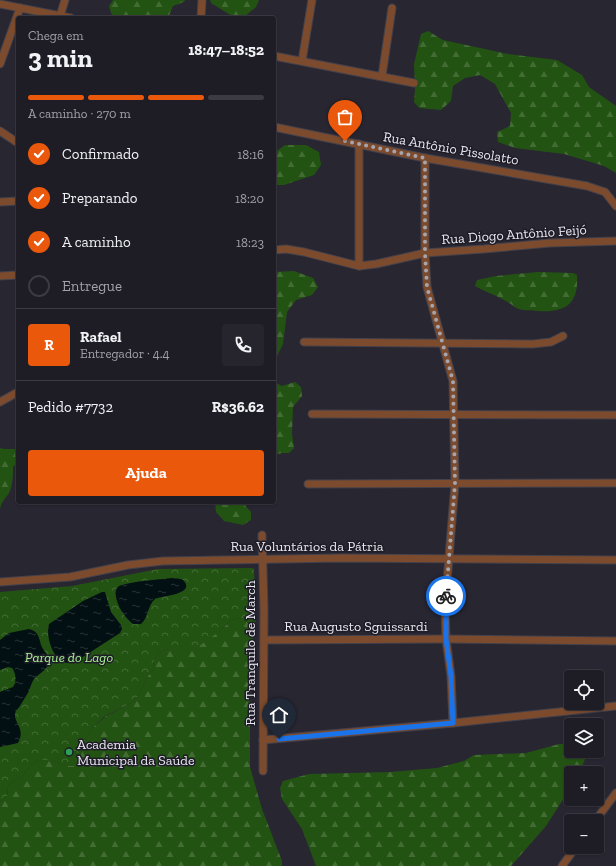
<!DOCTYPE html>
<html lang="pt">
<meta charset="utf-8">
<style>
body{margin:0;font-family:"Zilla Slab",serif;background:#26252d;color:#f1f3f6;height:100vh;display:flex;flex-direction:column;font-size:15px;white-space:nowrap}
*{box-sizing:border-box;margin:0}
p{font-size:13px;color:#a1a1a7}
.icon{flex:none;width:22px;height:22px;fill:none;stroke:currentColor;stroke-width:2;stroke-linecap:round;stroke-linejoin:round}
.map{position:relative;flex:1;overflow:hidden}
.sheet{position:absolute;left:16px;top:16px;width:260px;height:488px;display:flex;flex-direction:column;background:#1e1c25;border-radius:4px;box-shadow:0 1px 3px #0004,0 0 0 1px #3c3a42}
.sheet>*{flex:none}
.tools{position:absolute;left:564px;top:670px;display:grid;gap:8px}
.tools a{display:grid;place-items:center;width:40px;height:40px;border-radius:4px;background:#1e1c25;box-shadow:0 1px 3px #0004,0 0 0 1px #3c3a42;font-size:20px}
.pin{position:absolute;display:grid;place-items:center;width:34px;height:34px;color:#fff;margin:-41px -17px;border-radius:50% 50% 50% 0;rotate:-45deg;box-shadow:0 0 4px #0007}
.pin .icon{rotate:45deg}
.courier{position:absolute;display:grid;place-items:center;width:40px;height:40px;margin:-20px;border:3px solid #1a73e8;border-radius:50%;background:#fff;color:#222;box-shadow:0 1px 5px #0007}
.summary em{font-style:normal;font-weight:800}
.summary div{display:flex;flex-direction:column-reverse}
.summary{display:flex;align-items:center;justify-content:space-between;height:68px;padding:0 12px}
h1{font-size:26px;font-weight:800;line-height:30px}
.bar{display:grid;grid-template-columns:repeat(4,1fr);gap:6px 4px;align-content:center;height:48px;padding:0 12px}
.bar i{height:5px;border-radius:3px;background:#3c3a42}
.bar .current{background:#ea580c}
.bar p{grid-column:span 4}
.line{display:flex;align-items:center;gap:10px;padding:0 12px;border-top:1px solid #3c3a42}
.line div{flex:1}
.round{display:grid;place-items:center;flex:none;width:42px;height:42px;border-radius:4px;background:#26252d}
ol{padding:0 12px;list-style:none}
li{display:flex;align-items:center;gap:12px;height:44px}
li p{margin-inline-start:auto}
li .icon{padding:4px;border-radius:50%;background:#ea580c;color:#fff;stroke-width:4}
li:last-child{color:#a1a1a7}
li i{width:22px;height:22px;border:2px solid #3c3a42;border-radius:50%}
.action{display:flex;gap:8px;margin-top:auto;padding:8px 12px}
.action a{flex:1;height:46px;border-radius:4px;background:#ea580c;color:#fff;font-size:16px;font-weight:800;line-height:46px;text-align:center}
.map>svg:first-child{display:block}
.forest{fill:url(#forest-firs)}
.park{fill:url(#park-crowns)}
.water{fill:url(#water-ripples)}
.lines{fill:none;stroke-linecap:round;stroke-linejoin:round}
.street-casing{stroke:#43414c;stroke-width:9}
.street{stroke:#7c4b2d;stroke-width:7}
.done{stroke:#a6a5ae;stroke-width:4;stroke-dasharray:0 7.2}
.route{stroke:#1a73e8;stroke-width:5}
.leisure-dot{fill:#2e9e5b;stroke:#1e1c27;stroke-width:1.5}
.labels{text-anchor:middle;stroke-width:3;stroke-linejoin:round;paint-order:stroke}
.street-label{font-size:14px;fill:#eae9f1;stroke:#1e1c27}
.park-label{font-size:14px;font-style:italic;fill:#a4ef8f;stroke:#1e1c27}
.poi-label{font-size:14px;fill:#eae9f1;stroke:#1e1c27;text-anchor:start}
</style>
<div class="map">
<svg width="616" height="866" viewBox="0 0 616 866">
<defs>
<pattern id="forest-firs" width="22" height="20" patternUnits="userSpaceOnUse"><rect width="22" height="20" fill="#235312"/><path d="M5 1l3.5 6h-7zM16 11l3.5 6h-7z" fill="#436c35"/></pattern>
<pattern id="park-crowns" width="20" height="18" patternUnits="userSpaceOnUse"><rect width="20" height="18" fill="#235312"/><path d="M2 6a3 3 0 1 1 6 0M12 15a3 3 0 1 1 6 0" fill="none" stroke="#436c35"/></pattern>
<pattern id="water-ripples" width="26" height="14" patternUnits="userSpaceOnUse"><rect width="26" height="14" fill="#021013"/><path d="M2 4q2-2 4 0t4 0M15 11q2-2 4 0t4 0" fill="none" stroke="#273336"/></pattern>
</defs>
<rect width="100%" height="100%" fill="#282631"/>
<!-- forest -->
<g class="forest">
<polygon points="113,0 185,0 184,2 173,6 168,18 115,18 112,16 109,6"/>
<polygon points="210,0 259,0 256,7 244,17 232,16 211,3"/>
<polygon points="428,31 443,40 508,54 557,60 582,75 589,87 616,106 616,173 604,166 564,154 515,148 498,142 497,132 510,126 511,113 495,84 480,75 465,78 453,86 451,101 441,110 419,108 414,102 415,88 414,64 421,34"/>
<polygon points="285,145 306,145 319,152 321,165 314,175 284,185 274,185 274,153"/>
<polygon points="294,271 313,278 318,287 312,295 296,300 287,312 283,344 274,362 274,272"/>
<path d="M538,272L573,273L577,275C579,304 565,313 538,311C532,310 524,311 519,309C514,307 510,303 506,301C496,295 485,292 475,286L477,280L496,276Z"/>
<polygon points="274,382 282,386 295,382 301,387 302,396 293,407 292,434 294,448 289,453 282,453 274,455 274,414 277,409 274,398"/>
<path d="M0,448L4,449H17L18,450V462L13,467C13,475 13,485 9,493C5,499 1,502 0,510Z"/>
<polygon points="215,502 242,502 251,512 251,520 243,525 224,521 216,512"/>
<polygon points="241,618 248,623 254,641 250,701 250,767 262,809 282,861 282,866 0,866 0,802 7,797 8,787 14,780 22,776 30,766 38,760 51,760 66,766 80,760 83,745 91,729 106,716 133,702 139,695 147,677 153,670 154,660 159,652 169,649 187,649 220,631 231,620"/>
<polygon points="559,744 571,744 571,751 586,751 586,757 579,773 571,773 571,787 546,826 511,866 316,866 302,829 282,799 280,788 283,781 309,774 390,772 437,768 464,761 474,755 526,753"/>
</g>
<!-- park -->
<polygon class="park" points="252,568 254,569 256,622 248,623 241,618 231,620 220,631 202,644 187,649 169,649 159,652 154,660 153,670 147,677 139,695 133,702 105,716 91,729 83,745 80,760 74,766 65,766 51,760 38,760 30,766 22,776 14,780 8,787 7,797 0,802 0,592 72,586 158,569"/>
<!-- water -->
<g class="water">
<path d="M172,578C176,579 182,578 184,581C196,595 158,596 155,599C147,606 149,617 141,624H133C126,618 120,611 117,601C116,597 114,590 118,587C122,582 164,579 172,578Z"/>
<path d="M102,592H105L111,612L121,625L122,629L120,633L75,662C55,669 45,638 49,624L83,601Z"/>
<path d="M29,629C38,631 39,637 41,645C43,650 49,656 49,661C49,669 38,674 34,679C30,685 30,691 26,696C24,699 22,703 20,706C18,709 16,710 15,714C14,723 26,729 18,743L0,747V692L13,687C17,682 16,673 12,668L8,667L0,670V640L9,633Z"/>
</g>
<g class="lines">
<defs>
<g id="street">
<polyline points="0,4 71,18"/>
<polyline points="60,16 65,0"/>
<polyline points="201,18 202,0"/>
<polyline points="274,56 414,83"/>
<polyline points="302,61 312,0"/>
<polyline points="0,64 20,8"/>
<polyline points="382,76 392,8"/>
<polyline points="274,127 425,158 587,186 605,192 616,206"/>
<polyline points="0,131 18,143"/>
<polyline points="425,158 425,253 427,287 453,381 455,484 445,606 446,639 451,676 453,723"/>
<polyline points="0,202 18,201"/>
<polyline points="274,250 286,249 304,252 359,266 376,264 425,253 484,249 550,243 616,241"/>
<polyline points="359,266 359,144"/>
<polyline points="0,276 18,275"/>
<polyline points="304,342 533,344 551,342 563,336"/>
<polyline points="0,402 18,392"/>
<polyline points="312,414 616,415"/>
<polyline points="308,484 616,483"/>
<polyline points="262,535 264,609 263,771"/>
<polyline points="0,582 70,577 128,565 163,561 341,558 616,560"/>
<polyline points="264,640 446,639 616,641"/>
<polyline points="263,740 453,723 616,706"/>
<polyline points="595,821 616,793"/>
<polyline points="562,866 576,847"/>
</g>
</defs>
<!-- street casing -->
<use href="#street" class="street-casing"/>
<!-- street -->
<use href="#street" class="street"/>
</g>
<g class="lines">
<!-- done -->
<polyline class="done" points="345,141 425,158 425,253 427,287 453,381 455,484 446,596"/>
<!-- route -->
<polyline class="route" points="279,739 453,723 451,676 446,639 446,596"/>
</g>
<!-- markers -->
<circle class="leisure-dot" cx="69" cy="752" r="4"/>
<g class="labels">
<!-- street labels -->
<g class="street-label">
<text transform="translate(451 148) rotate(10)" y="5">Rua Antônio Pissolatto</text>
<text transform="translate(514 234) rotate(-4)" y="5">Rua Diogo Antônio Feijó</text>
<text x="307" y="551">Rua Voluntários da Pátria</text>
<text x="356" y="631">Rua Augusto Sguissardi</text>
<text transform="translate(250 653) rotate(-90)" y="5">Rua Tranquilo de March</text>
</g>
<!-- park labels -->
<g class="park-label">
<text x="69" y="662">Parque do Lago</text>
</g>
<!-- poi labels -->
<g class="poi-label">
<text x="77" y="749">Academia<tspan x="77" dy="16">Municipal da Saúde</tspan></text>
</g>
</g>
</svg>
<div class="tools">
<a><svg class="icon" aria-label="locate" viewBox="0 0 24 24"><circle cx="12" cy="12" r="6"/><path d="M12 2v4M12 18v4M2 12h4M18 12h4"/></svg></a>
<a><svg class="icon" aria-label="layers" viewBox="0 0 24 24"><path d="M12 4l9 5-9 5-9-5zM3 14l9 5 9-5"/></svg></a>
<a>+</a>
<a>−</a>
</div>
<div class="pin" style="left:345px;top:141px;background:#ea580c"><svg class="icon" aria-label="bag" viewBox="0 0 24 24"><path d="M5 8h14l-1 12H6zM9 8a3 3 0 0 1 6 0"/></svg></div>
<div class="pin" style="left:279px;top:739px;background:#1f2937"><svg class="icon" aria-label="home" viewBox="0 0 24 24"><path d="M3 11l9-7 9 7M6 9v11h12V9"/></svg></div>
<div class="courier" style="left:446px;top:596px"><svg class="icon" aria-label="bike" viewBox="0 0 24 24"><circle cx="6" cy="16" r="4"/><circle cx="18" cy="16" r="4"/><path d="M6 16l4-8h5l3 8M10 8l3 8H6M13 5h3"/></svg></div>
<section class="sheet">
<div class="summary"><div><h1>3 min</h1><p>Chega em</p></div><em>18:47–18:52</em></div>
<div class="bar"><i class="current"></i><i class="current"></i><i class="current"></i><i></i><p>A caminho · 270 m</p></div>
<ol>
<li><svg class="icon" aria-label="check" viewBox="0 0 24 24"><path d="M5 12l5 5 9-10"/></svg>Confirmado<p>18:16</p></li>
<li><svg class="icon" aria-label="check" viewBox="0 0 24 24"><path d="M5 12l5 5 9-10"/></svg>Preparando<p>18:20</p></li>
<li><svg class="icon" aria-label="check" viewBox="0 0 24 24"><path d="M5 12l5 5 9-10"/></svg>A caminho<p>18:23</p></li>
<li><i></i>Entregue</li>
</ol>
<div class="line" style="height:72px"><b class="round" style="background:#ea580c;color:#fff">R</b><div><b>Rafael</b><p>Entregador · 4.4</p></div><a class="round"><svg class="icon" aria-label="phone" viewBox="0 0 24 24"><path d="M5 4h4l2 5-3 2q2 4 5 5l2-3 5 2v4C11 20 4 13 5 4z"/></svg></a></div>
<div class="line" style="height:52px"><div>Pedido #7732</div><b>R$36.62</b></div>
<div class="action"><a>Ajuda</a></div>
</section>
</div>
